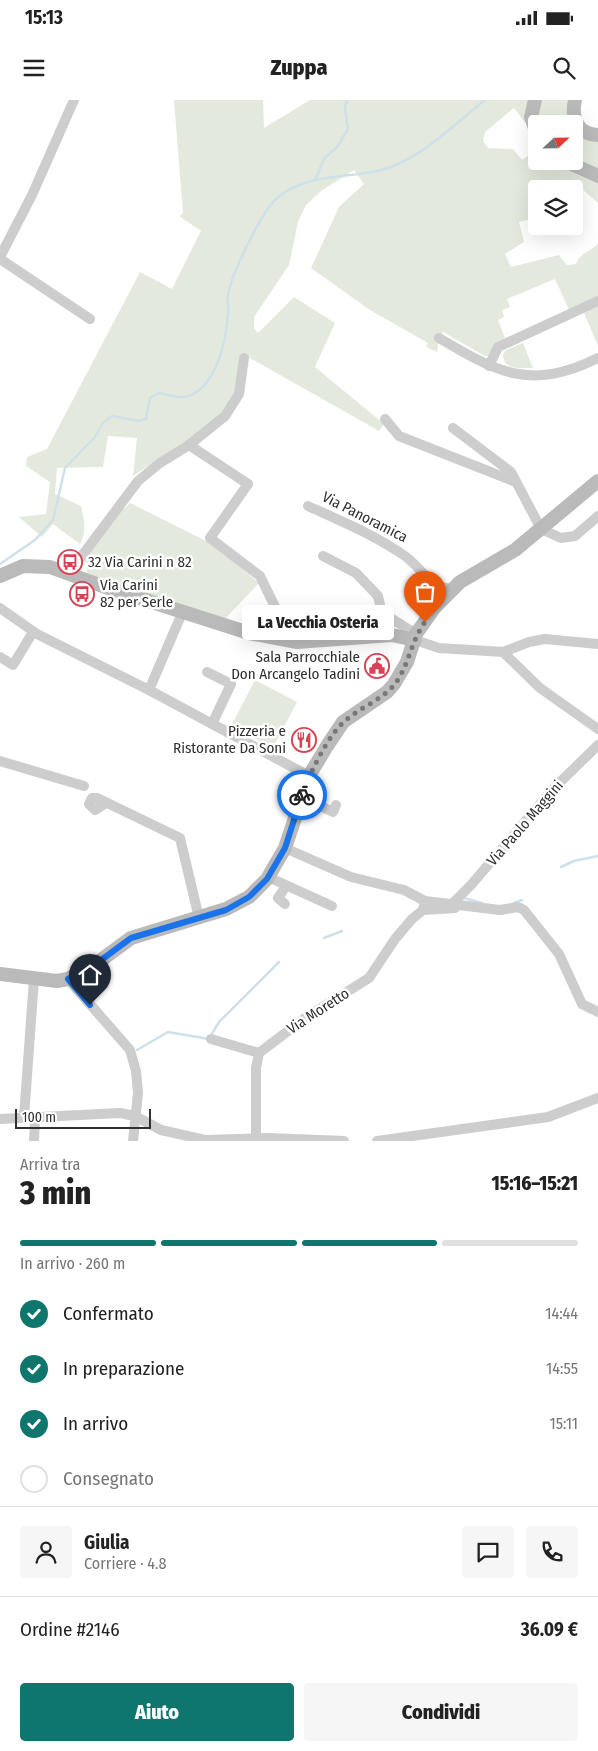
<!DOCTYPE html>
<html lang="it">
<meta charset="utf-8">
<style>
body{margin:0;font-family:"Fira Sans Condensed",sans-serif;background:#f6f6f6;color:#222;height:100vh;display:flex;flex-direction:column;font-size:19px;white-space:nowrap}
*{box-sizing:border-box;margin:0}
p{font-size:16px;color:#767676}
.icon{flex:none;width:28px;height:28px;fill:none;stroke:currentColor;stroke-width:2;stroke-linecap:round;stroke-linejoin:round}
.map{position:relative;height:1041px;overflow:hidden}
.sheet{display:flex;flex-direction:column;background:#fff;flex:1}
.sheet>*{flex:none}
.needle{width:32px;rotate:68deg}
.buttons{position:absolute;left:528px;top:15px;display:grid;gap:10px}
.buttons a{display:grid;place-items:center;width:55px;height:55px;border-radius:5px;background:#fff;box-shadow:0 5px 20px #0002;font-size:25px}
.scale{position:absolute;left:15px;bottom:12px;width:136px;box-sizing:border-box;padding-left:5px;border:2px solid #303030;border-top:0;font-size:14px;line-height:18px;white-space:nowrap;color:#303030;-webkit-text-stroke:4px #fff;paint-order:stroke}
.pin{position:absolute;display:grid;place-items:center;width:42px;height:42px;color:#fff;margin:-51px -21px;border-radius:50% 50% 50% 0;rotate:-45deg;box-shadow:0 0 5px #0007}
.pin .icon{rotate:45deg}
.courier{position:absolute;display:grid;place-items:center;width:50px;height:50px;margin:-25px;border:4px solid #1a73e8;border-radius:50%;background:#fff;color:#222;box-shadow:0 1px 6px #0007}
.bubble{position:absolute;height:35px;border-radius:5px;background:#fff;box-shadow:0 5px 20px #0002;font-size:16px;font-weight:800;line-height:35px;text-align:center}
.overview em{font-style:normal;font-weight:800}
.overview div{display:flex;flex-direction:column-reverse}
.overview{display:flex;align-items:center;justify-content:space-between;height:85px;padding:0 20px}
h1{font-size:32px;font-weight:800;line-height:38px}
.bar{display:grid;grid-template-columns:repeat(4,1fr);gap:8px 5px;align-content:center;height:60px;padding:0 20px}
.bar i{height:6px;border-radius:4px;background:#e0e0e0}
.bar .selected{background:#0f766e}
.bar p{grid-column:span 4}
.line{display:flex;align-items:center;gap:12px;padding:0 20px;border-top:1px solid #e0e0e0}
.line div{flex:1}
.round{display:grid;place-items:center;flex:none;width:52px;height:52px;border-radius:5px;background:#f6f6f6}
ol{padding:0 20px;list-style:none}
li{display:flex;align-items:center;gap:15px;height:55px}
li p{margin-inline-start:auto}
li .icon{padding:5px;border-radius:50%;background:#0f766e;color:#fff;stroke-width:4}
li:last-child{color:#767676}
li i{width:28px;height:28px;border:2px solid #e0e0e0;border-radius:50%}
.button{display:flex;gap:10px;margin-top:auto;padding:10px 20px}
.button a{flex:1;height:58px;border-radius:5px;background:#0f766e;color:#fff;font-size:20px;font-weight:800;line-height:58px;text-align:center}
.button a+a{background:#f6f6f6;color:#222}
.status{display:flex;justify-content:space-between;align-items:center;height:35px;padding:0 25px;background:#fff;direction:ltr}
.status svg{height:14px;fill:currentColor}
header{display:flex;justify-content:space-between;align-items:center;height:65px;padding:0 20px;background:#fff;font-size:22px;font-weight:800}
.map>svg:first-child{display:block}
.green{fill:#e4e9dd}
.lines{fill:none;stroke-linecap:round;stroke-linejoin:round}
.stream{stroke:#cee0ea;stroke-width:2.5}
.street{stroke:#cdcdcd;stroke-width:10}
.secondary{stroke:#bababa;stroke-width:14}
.done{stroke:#787878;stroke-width:5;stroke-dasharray:0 9}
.route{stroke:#1a73e8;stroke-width:6}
.labels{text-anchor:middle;stroke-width:5;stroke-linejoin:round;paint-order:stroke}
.street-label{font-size:15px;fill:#303030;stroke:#fff}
.poi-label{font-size:15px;fill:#303030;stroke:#fff;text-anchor:start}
</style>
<div class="status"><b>15:13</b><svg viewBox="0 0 49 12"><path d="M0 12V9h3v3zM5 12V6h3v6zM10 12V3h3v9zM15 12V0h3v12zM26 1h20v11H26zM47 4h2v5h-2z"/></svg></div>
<header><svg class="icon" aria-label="menu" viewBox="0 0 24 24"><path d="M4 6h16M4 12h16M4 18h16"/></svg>Zuppa<svg class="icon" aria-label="search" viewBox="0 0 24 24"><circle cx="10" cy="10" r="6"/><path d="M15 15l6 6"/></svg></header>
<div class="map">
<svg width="598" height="1041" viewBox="0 0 598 1041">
<rect width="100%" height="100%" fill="#fff"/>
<!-- green -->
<g class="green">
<path d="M174,0H263L264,28L310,0H531L525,23L514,8L485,32L483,41L488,48L513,49L522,60L536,50V61H559L598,82V103L574,82L567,89H536V118L519,122L524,142L505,154L511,167L559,155L567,165L576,164C580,152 592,152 598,143V197L569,210L555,179L507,199L510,207L502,210L504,217L498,220L505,238L494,245L489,256H485L443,232L439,238L437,252L426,247L428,243L370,210L311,168L339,107L364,84L354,70L321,91L306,105L298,122L289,165L254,217V228L258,233L294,197L335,223L315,267L384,324L379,331L241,253C239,265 239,279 235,291C226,321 159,359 133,376L137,338L108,336L103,367L57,368L55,394L81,406C84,419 87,432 80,444L53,424L42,437L19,417L46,414L50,382L26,366L27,357L47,349L140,172L172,189L201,131L179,116L183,113Z"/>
<polygon points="541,0 570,0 567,14 570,24 538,24 536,15"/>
<polygon points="574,30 598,40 598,70 574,60"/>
<polygon points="598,206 598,246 584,213"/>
<path d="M523,243L533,268C522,268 504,271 503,255L506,250Z"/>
<polygon points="130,403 216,446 259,483 223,521 87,475 87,463 82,460 122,407 125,408"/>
<polygon points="255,580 297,602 273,648 231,626"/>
</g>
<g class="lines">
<!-- stream -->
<g class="stream">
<path d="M315,80C341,74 373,76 398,64C430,50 458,21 485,0"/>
<path d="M0,464L35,440L53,420L65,368L95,337L103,323L112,316L139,321L146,319L150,298L159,293C169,295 179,299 189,296C217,285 226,241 228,214C229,208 227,201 228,195C231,175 260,115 275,100C286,89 300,84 315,80L324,59L338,46L348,29L345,8L347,0"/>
<polyline points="561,767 574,761 598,756"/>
<polyline points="464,798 482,803"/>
<polyline points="514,803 522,800"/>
<polyline points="324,838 342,831"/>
<polyline points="137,950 168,932 209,939 219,922 279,862"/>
</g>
<!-- street -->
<g class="street">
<polyline points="0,157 32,95 74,0"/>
<polyline points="0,159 90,219"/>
<path d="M439,238C498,273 531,291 598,258"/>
<polyline points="489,266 498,247 598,201"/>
<polyline points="385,319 399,336 516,382"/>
<polyline points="453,328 511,372 541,429 561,438 575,436 598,416"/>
<polyline points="189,345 248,384 210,438 260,476 281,519 284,540"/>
<path d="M308,406C341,421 375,435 405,456C423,469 429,489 454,489"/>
<polyline points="323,456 356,473 378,496 381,509 389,517 416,534"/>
<polyline points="67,472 75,465 138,381 160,363 189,345 225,316 239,294 244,258"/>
<polyline points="0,508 37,534 149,590 309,676"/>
<polyline points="249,533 271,518 277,510"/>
<polyline points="415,540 439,548 503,552 540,588 598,629"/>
<polyline points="503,552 529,542 545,539 598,544"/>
<polyline points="0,557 13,565 33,532"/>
<polyline points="207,572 231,584 212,624"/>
<polyline points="149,590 183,511"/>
<polyline points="0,661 84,686"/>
<polyline points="301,697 333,712 336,705"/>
<polyline points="106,703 95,710 89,704 92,698 97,698 180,738 199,818"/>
<polyline points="285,748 351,777 404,790 425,801 500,810 518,807 524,810 559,854 582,904 598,912"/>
<polyline points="268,777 332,806"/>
<polyline points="453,803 471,785 553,689 598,645"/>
<polyline points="285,804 278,798 286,786"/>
<polyline points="423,810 455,808"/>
<polyline points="68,879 130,950 136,971 138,993 133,1041"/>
<polyline points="211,939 259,953"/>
<polyline points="24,1017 34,879"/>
<polyline points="0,1019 120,1013 135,1016 161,1030 205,1040 269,1038 344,1041"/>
<polyline points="256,1039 256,968 259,953 305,918 369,878 395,839 412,819 423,810 425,801"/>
<polyline points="34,1041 35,1017"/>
<polyline points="377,1041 548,1017 598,998"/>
</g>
<!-- secondary -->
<g class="secondary">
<polyline points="535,0 531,17 536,31"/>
<path d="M575,0C571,18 577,34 598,35"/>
<polyline points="565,61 598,76"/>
<polyline points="0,476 23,466 50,467 105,487 249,533 297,542 392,535 415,540"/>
<polyline points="0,874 57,881 68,879 93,866 131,838 226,809 249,797 267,779 285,748 309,676 327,646 343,622 387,592 394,584 407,562 416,534 435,507 460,482 515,450 598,381"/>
</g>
</g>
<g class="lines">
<!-- done -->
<path class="done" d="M302,695C309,675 329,633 346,620C361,607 382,600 395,584C409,565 411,541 425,522"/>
<!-- route -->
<polyline class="route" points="90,905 68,879 93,866 131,838 226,810 249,797 267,779 285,748 302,695"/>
</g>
<!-- icons -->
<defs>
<symbol id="bus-ring" viewBox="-11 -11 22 22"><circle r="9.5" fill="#fff" stroke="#d74355" stroke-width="1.5"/><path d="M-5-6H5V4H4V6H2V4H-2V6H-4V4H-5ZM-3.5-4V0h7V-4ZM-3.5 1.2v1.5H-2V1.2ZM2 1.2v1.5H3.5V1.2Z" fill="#d74355"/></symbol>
<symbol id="civic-ring" viewBox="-11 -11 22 22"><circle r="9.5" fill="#fff" stroke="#d74355" stroke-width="1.5"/><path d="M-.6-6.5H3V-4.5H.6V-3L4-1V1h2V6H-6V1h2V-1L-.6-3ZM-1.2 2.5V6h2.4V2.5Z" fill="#d74355"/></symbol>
<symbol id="restaurant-ring" viewBox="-11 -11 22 22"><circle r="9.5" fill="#fff" stroke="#d74355" stroke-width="1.5"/><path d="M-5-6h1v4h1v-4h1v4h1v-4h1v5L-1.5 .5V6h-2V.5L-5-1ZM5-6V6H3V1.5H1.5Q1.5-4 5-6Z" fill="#d74355"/></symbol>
</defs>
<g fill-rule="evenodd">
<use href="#bus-ring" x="56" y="448" width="28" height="28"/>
<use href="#bus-ring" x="68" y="480" width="28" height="28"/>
<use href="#civic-ring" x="363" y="552" width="28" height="28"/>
<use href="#restaurant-ring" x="290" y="626" width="28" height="28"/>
</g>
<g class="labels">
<!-- street labels -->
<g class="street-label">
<text transform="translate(365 417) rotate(27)" y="5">Via Panoramica</text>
<text transform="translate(525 723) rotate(-49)" y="5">Via Paolo Maggini</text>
<text transform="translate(318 911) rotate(-33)" y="5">Via Moretto</text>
</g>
<!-- poi labels -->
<g class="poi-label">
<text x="88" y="467">32 Via Carini n 82</text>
<text x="100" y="490">Via Carini<tspan x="100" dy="17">82 per Serle</tspan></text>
<text x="360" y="562" text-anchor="end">Sala Parrocchiale<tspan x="360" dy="17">Don Arcangelo Tadini</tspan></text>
<text x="286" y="636" text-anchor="end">Pizzeria e<tspan x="286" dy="17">Ristorante Da Soni</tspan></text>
</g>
</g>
</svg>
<div class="buttons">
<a><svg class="needle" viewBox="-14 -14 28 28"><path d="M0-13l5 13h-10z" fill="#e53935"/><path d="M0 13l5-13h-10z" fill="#767676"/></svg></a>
<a><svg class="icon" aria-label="layers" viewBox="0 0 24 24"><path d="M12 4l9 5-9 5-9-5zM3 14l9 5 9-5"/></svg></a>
</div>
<div class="scale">100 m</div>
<div class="pin" style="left:425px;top:522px;background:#ea580c"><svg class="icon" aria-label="bag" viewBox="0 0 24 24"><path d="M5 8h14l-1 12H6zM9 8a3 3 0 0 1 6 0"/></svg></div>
<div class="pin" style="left:90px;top:905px;background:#1f2937"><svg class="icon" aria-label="home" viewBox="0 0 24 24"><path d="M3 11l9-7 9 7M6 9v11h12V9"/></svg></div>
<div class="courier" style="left:302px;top:695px"><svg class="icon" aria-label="bike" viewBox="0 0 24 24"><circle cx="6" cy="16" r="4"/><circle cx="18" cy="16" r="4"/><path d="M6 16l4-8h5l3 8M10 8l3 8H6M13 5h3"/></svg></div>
<div class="bubble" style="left:242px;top:505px;width:152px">La Vecchia Osteria</div>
</div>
<section class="sheet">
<div class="overview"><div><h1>3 min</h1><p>Arriva tra</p></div><em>15:16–15:21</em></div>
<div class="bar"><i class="selected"></i><i class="selected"></i><i class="selected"></i><i></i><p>In arrivo · 260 m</p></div>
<ol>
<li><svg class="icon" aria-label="check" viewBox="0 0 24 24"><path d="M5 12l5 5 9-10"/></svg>Confermato<p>14:44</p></li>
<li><svg class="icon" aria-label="check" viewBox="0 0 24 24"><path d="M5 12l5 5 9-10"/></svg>In preparazione<p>14:55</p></li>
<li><svg class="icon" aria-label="check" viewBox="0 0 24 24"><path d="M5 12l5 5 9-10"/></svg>In arrivo<p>15:11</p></li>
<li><i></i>Consegnato</li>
</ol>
<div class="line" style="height:90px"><a class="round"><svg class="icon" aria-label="person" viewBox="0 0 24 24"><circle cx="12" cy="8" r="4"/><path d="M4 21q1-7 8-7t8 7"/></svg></a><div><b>Giulia</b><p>Corriere · 4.8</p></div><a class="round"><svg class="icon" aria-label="chat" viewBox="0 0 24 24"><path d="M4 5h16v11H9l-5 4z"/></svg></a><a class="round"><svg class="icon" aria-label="phone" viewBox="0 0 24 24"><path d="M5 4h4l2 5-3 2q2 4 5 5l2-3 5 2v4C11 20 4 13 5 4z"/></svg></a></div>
<div class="line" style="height:65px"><div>Ordine #2146</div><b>36.09 €</b></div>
<div class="button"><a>Aiuto</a><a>Condividi</a></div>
</section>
